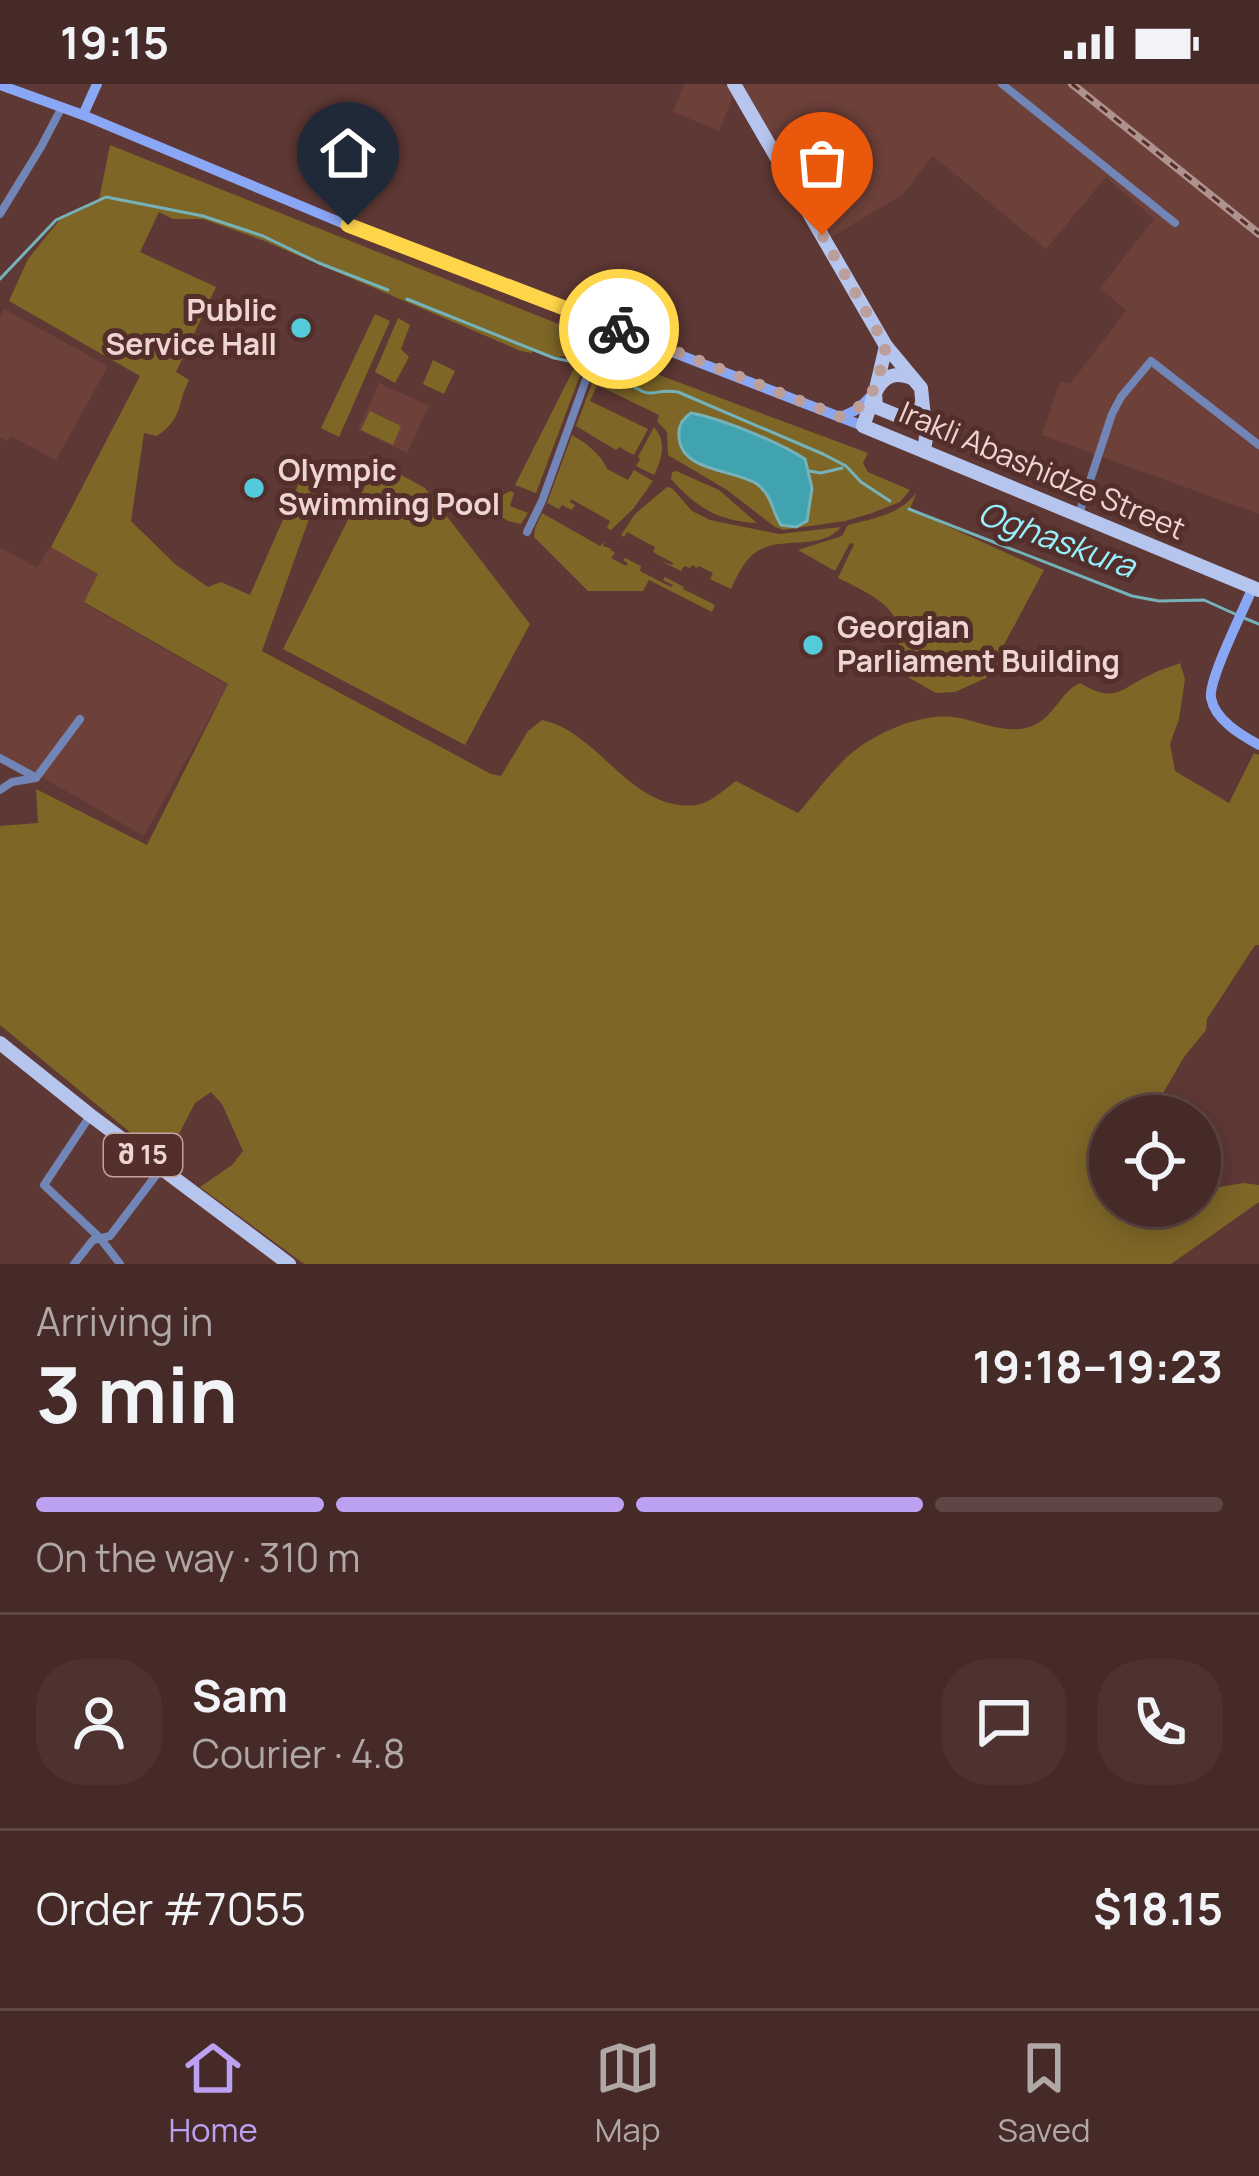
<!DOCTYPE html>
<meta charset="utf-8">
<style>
body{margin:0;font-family:Manrope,"Noto Sans Georgian",sans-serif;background:#4d322f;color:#f1f3f6;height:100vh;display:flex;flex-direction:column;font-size:45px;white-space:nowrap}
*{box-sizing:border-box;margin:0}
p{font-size:39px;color:#b0a7a7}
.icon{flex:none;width:66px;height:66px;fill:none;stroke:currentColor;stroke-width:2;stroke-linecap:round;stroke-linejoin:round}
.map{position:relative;height:1180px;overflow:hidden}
.details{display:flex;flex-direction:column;background:#462a27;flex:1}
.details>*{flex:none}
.tools{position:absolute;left:1089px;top:1011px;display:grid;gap:24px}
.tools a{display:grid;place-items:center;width:132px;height:132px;border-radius:50%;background:#462a27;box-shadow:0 6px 30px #0003,0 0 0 3px #5e4644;font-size:60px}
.pin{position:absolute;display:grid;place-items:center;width:102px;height:102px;color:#fff;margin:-123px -51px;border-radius:50% 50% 50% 0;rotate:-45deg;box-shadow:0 0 12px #0007}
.pin .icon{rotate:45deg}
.courier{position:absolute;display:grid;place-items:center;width:120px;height:120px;margin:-60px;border:9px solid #ffd54a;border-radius:50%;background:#fff;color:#222;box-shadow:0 3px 15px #0007}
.summary em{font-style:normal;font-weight:700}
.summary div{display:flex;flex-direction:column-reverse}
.summary{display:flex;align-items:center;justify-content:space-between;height:204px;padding:0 36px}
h1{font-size:78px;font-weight:700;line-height:90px}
.bar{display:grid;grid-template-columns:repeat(4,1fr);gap:18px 12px;align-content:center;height:144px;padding:0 36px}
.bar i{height:15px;border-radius:9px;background:#5e4644}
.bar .on{background:#bca0f2}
.bar p{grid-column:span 4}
.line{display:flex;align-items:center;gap:30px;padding:0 36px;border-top:3px solid #5e4644}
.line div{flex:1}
.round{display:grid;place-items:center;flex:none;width:126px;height:126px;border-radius:48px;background:#4d322f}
.status{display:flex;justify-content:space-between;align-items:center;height:84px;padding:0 60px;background:#462a27;direction:ltr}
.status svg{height:33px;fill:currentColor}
.tab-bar{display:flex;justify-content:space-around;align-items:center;height:168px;border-top:3px solid #5e4644;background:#462a27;font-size:33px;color:#b0a7a7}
.tab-bar a{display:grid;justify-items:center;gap:6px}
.tab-bar .on{color:#bca0f2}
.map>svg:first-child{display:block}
.built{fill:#6d403a}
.green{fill:#7e6627}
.water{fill:#41a3b0;stroke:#75b2ba;stroke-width:3}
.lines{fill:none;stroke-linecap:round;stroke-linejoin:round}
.stream{stroke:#75b2ba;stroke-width:3}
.street{stroke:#7185b6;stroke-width:8}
.secondary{stroke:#8aa7f6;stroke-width:10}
.primary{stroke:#b5c5ee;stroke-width:14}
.rail-casing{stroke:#af918d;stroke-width:8}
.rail{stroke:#532e2a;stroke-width:3;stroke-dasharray:9;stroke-linecap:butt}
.done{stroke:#bc9e9b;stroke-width:12;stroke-dasharray:0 21.6}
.route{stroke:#ffd54a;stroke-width:15}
.poi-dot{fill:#53cbdb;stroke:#532e2a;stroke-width:4.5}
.labels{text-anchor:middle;stroke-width:10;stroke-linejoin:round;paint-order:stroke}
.shield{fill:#532e2a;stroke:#c0a3a0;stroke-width:3}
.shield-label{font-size:27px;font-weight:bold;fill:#eed5d2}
.poi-label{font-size:30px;font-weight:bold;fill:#eed5d2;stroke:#532e2a;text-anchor:start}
.street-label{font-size:30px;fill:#eed5d2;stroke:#532e2a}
.water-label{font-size:33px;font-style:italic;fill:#97f0fd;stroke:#532e2a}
</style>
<div class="status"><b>19:15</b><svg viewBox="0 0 49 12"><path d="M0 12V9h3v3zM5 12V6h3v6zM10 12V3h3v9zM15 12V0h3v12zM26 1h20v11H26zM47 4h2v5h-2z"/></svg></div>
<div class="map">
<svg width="1259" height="1180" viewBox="0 0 1259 1180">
<rect width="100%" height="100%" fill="#5e3834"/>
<!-- built -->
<g class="built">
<polygon points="684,0 1259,0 1259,430 1042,351 1060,297 1070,300 1126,226 1100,204 1154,135 1106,93 1046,165 933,72 902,111 823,158 736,5 719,47 673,28"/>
<polygon points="4,225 108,282 56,376 11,352 7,357 0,353 0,232"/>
<polygon points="379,299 429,322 407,369 358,346"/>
<polygon points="51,462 100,489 84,519 228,601 144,752 0,669 0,463 37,484"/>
</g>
<!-- green -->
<g class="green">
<path d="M110,61L576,247L565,272L554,274L534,266L531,269L521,267L262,156L203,135H173L159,128L140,168L216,203L176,288L189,296C176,322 184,333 157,352L144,349L131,437L175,480L208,503L221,498L250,511L299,399L321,401L262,567L491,690L501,692L528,647L542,636C600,648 630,728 696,721C711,719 725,705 736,697L798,729C815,710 830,689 848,672C874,649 924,626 960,634C982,639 1010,651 1032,642C1054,634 1060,608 1080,599C1117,621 1120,604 1152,590C1161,585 1171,583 1180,579L1185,595L1179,635L1170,660L1175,687L1229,719L1254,669L1259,671V861H1255L1207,935L1206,946L1184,973L1150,1032H1110V1122H1200V1106L1244,1099L1259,1101V1118L1171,1180H304L200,1103L232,1081L243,1067L222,1020L211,1008L195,1019L165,1077L0,941V742L38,739L36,705L147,761L228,600L84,518L98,490L51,463L140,292L9,217L28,175L61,134L99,116Z"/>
<polygon points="375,230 390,237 339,353 321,344"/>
<polygon points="398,234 410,241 401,265 409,273 395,299 375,288"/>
<polygon points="590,253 594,254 536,409 515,401"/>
<polygon points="603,270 868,369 863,379 868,388 910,406 900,418 872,429 845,437 783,446 775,443 727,406 668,371 667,348 657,337 659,331 597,301 590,317 648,345 634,371 619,363 616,366 576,342"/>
<polygon points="433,276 455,287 444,310 423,300"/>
<polygon points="370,327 401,342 393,361 361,346"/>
<path d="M654,343C667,357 662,375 654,391L636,382L640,375L638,373Z"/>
<path d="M572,351C586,359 601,370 607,385L628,396L634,386L653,397L633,425L611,446L607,444L610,437L571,415L570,418L575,421L572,426L562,421L559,425L547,419Z"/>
<polygon points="377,378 425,404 530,540 465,661 283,565"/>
<path d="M676,387L719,406L757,439C718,437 697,424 671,395L672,388Z"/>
<path d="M667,403L672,404L692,427L710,436L779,450L841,443C818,470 777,448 751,472C742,481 736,494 731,505L710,495L713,489L699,482L697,484L692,481L690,484L684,482L681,487L661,477L672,481L673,479L653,468L655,463L627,448L624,453L621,451L635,430Z"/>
<polygon points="510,407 514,409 510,422 528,429 521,440 508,437 489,425 488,419"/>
<path d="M916,409L910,425L1044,486L986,594L955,608L936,609L904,591L905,586L893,579C916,530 877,513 838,494L854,460L850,459L835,487L798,466L842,452L848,441C872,435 901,430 916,409Z"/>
<polygon points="542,429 600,462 604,458 603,462 615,466 609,465 615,469 611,474 626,482 628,479 623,476 625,474 641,482 640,487 671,503 673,501 663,496 665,493 684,503 683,505 715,521 712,528 649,496 643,507 588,507 534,453 535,444"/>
</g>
<!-- water -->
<path class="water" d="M691,329C723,335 778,358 805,375L812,404L807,437L796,443L781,441C772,427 772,411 757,400C734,385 681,388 679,353C678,341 682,336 691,329Z"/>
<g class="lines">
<!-- stream -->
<g class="stream">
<polyline points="0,195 56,136 106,113 203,132 263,152 319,179 388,206"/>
<polyline points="407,215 554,274 569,277"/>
<polyline points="597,284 618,292"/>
<path d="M627,298C655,318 649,304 678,308L823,370L846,382L861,398L890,417"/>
<polyline points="809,387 821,389 842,384"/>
<polyline points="909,425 1132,512 1159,517 1204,516 1235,530"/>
<polyline points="1244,534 1259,540"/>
</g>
<!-- street -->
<g class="street">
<polyline points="1002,0 1175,139"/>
<polyline points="0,130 41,63 62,23"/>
<polyline points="1079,430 1112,330 1121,313 1151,277 1259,361"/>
<polyline points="527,448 542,417 605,243"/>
<polyline points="0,674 35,693"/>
<polyline points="0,706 12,698 36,694 80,635"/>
<polyline points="90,1032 44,1101 100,1154 120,1180"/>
<polyline points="74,1180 93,1156 110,1152 160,1086"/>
</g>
<!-- secondary -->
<g class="secondary">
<polyline points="0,1 83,31 378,154 863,342"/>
<polyline points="83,31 97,0"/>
<polyline points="841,333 858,325 872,311"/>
<path d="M1253,503C1244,525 1208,596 1211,614C1215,636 1241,651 1259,661"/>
</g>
<!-- primary -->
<g class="primary">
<polyline points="734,0 886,262 921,304 926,353 924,367"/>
<polyline points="886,262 875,309 863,342 1259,506"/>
<path d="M912,294C895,287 883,292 875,309L876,323L908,336L919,328L922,319"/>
<polyline points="0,959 90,1031 289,1180"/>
</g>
<defs>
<polyline id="rail" points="1072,0 1259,150"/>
</defs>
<!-- rail casing -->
<use href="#rail" class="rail-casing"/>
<!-- rail -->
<use href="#rail" class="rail"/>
</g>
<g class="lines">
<!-- done -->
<path class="done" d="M619,245L841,333C878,316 877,298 886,262L822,151"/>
<!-- route -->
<polyline class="route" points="348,141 619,245"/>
</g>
<!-- markers -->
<g class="poi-dot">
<circle cx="301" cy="244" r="12"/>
<circle cx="254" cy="404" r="12"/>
<circle cx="813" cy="561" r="12"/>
</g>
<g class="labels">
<!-- shield labels -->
<rect class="shield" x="104" y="1050" width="78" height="42" rx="9"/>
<g class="shield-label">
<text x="143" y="1080">შ 15</text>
</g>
<!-- poi labels -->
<g class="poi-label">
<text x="277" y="237" text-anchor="end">Public<tspan x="277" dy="34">Service Hall</tspan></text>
<text x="278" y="397">Olympic<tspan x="278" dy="34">Swimming Pool</tspan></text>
<text x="837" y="554">Georgian<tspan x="837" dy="34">Parliament Building</tspan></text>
</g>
<!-- street labels -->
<g class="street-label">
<text transform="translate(1042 387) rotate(23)" y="10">Irakli Abashidze Street</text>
</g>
<!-- water labels -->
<g class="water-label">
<text transform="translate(1057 455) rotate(20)" y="12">Oghaskura</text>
</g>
</g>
</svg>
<div class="tools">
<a><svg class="icon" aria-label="locate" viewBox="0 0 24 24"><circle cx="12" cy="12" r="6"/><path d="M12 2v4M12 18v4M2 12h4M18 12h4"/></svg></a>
</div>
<div class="pin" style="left:822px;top:151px;background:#ea580c"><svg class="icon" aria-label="bag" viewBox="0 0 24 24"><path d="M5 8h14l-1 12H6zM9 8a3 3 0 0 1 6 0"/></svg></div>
<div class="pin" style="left:348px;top:141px;background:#1f2937"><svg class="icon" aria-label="home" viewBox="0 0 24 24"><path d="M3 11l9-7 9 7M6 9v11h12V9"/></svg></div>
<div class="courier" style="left:619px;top:245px"><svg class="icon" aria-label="bike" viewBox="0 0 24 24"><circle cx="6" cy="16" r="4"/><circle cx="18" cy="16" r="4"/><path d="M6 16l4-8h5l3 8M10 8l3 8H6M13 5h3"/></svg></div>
</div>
<section class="details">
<div class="summary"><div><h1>3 min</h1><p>Arriving in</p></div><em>19:18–19:23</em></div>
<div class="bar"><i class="on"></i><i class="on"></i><i class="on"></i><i></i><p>On the way · 310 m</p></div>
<div class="line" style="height:216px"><a class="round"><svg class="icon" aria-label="person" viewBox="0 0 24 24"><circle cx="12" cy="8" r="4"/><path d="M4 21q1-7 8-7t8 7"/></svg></a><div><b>Sam</b><p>Courier · 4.8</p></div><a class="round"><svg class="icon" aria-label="chat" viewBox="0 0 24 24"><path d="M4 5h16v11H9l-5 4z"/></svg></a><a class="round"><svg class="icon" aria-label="phone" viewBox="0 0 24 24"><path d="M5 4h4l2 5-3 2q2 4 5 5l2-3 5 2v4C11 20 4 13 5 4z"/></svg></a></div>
<div class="line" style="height:156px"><div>Order #7055</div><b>$18.15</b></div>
</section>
<nav class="tab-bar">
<a class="on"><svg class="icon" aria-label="home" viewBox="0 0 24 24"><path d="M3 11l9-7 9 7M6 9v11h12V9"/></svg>Home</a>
<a><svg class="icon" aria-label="map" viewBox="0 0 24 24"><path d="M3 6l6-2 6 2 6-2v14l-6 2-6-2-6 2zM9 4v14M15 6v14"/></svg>Map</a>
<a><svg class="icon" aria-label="saved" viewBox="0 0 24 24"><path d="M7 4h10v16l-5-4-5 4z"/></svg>Saved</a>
</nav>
